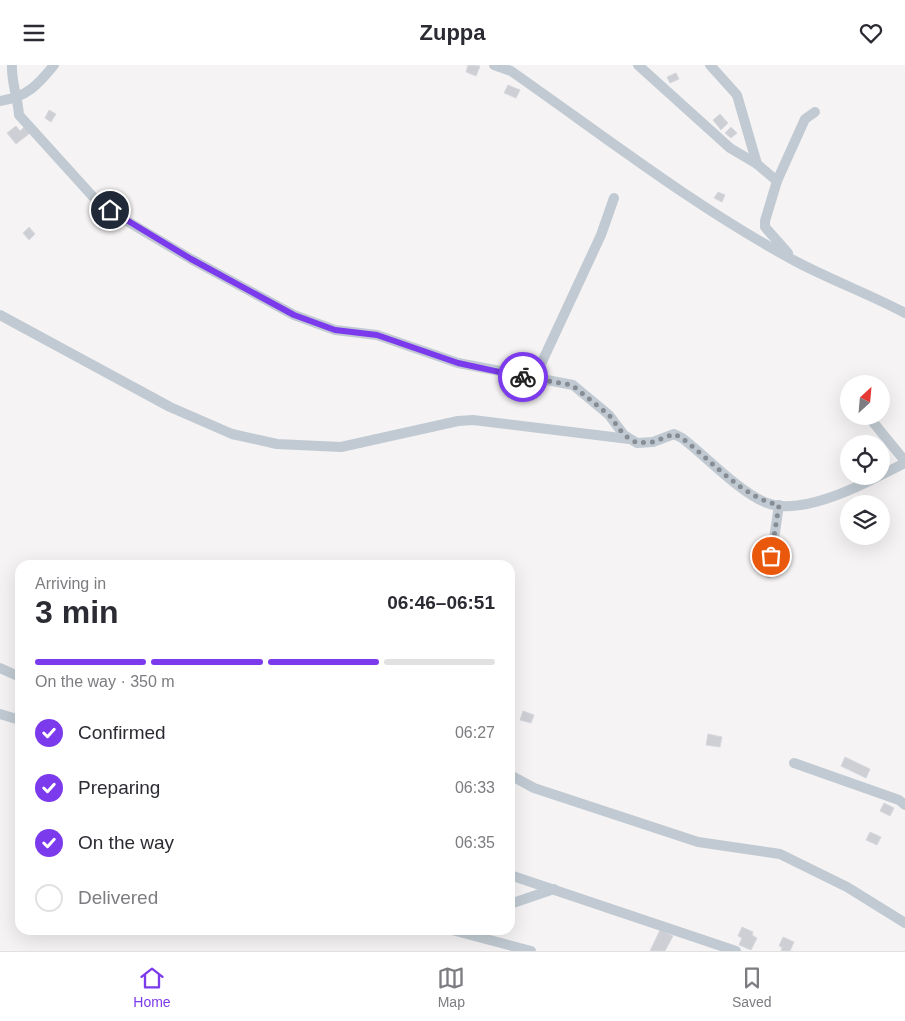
<!DOCTYPE html>
<meta charset="utf-8">
<style>
body{margin:0;font-family:Arial,sans-serif;background:#f2f2f3;color:#2b2b33;height:100vh;display:flex;flex-direction:column;font-size:19px;white-space:nowrap}
*{box-sizing:border-box;margin:0}
p{font-size:16px;color:#7c7c81}
.icon{flex:none;width:28px;height:28px;fill:none;stroke:currentColor;stroke-width:2;stroke-linecap:round;stroke-linejoin:round}
.map{position:relative;flex:1;overflow:hidden}
.side{position:absolute;left:15px;top:495px;width:500px;height:375px;display:flex;flex-direction:column;background:#fff;border-radius:15px;box-shadow:0 5px 20px #0002}
.side>*{flex:none}
.needle{width:32px;rotate:26deg}
.tools{position:absolute;left:840px;top:310px;display:grid;gap:10px}
.tools a{display:grid;place-items:center;width:50px;height:50px;border-radius:50%;background:#fff;box-shadow:0 5px 20px #0002;font-size:25px}
.pin{position:absolute;display:grid;place-items:center;width:42px;height:42px;color:#fff;margin:-21px;border:2px solid #fff;border-radius:50%;box-shadow:0 1px 5px #0007}
.courier{position:absolute;display:grid;place-items:center;width:50px;height:50px;margin:-25px;border:4px solid #7c3aed;border-radius:50%;background:#fff;color:#222;box-shadow:0 1px 6px #0007}
.head em{font-style:normal;font-weight:700}
.head div{display:flex;flex-direction:column-reverse}
.head{display:flex;align-items:center;justify-content:space-between;height:85px;padding:0 20px}
h1{font-size:32px;font-weight:700;line-height:38px}
.bar{display:grid;grid-template-columns:repeat(4,1fr);gap:8px 5px;align-content:center;height:60px;padding:0 20px}
.bar i{height:6px;border-radius:4px;background:#e1e1e2}
.bar .active{background:#7c3aed}
.bar p{grid-column:span 4}
ol{padding:0 20px;list-style:none}
li{display:flex;align-items:center;gap:15px;height:55px}
li p{margin-inline-start:auto}
li .icon{padding:5px;border-radius:50%;background:#7c3aed;color:#fff;stroke-width:4}
li:last-child{color:#7c7c81}
li i{width:28px;height:28px;border:2px solid #e1e1e2;border-radius:50%}
header{display:flex;justify-content:space-between;align-items:center;height:65px;padding:0 20px;background:#fff;font-size:22px;font-weight:700}
.dock{display:flex;justify-content:space-around;align-items:center;height:70px;border-top:1px solid #e1e1e2;background:#fff;font-size:14px;color:#7c7c81}
.dock a{display:grid;justify-items:center;gap:2px}
.dock .active{color:#7c3aed}
.map>svg:first-child{display:block}
.building{fill:#cdcfd5;stroke:#d7d9de}
.lines{fill:none;stroke-linecap:round;stroke-linejoin:round}
.minor{stroke:#c1cad2;stroke-width:10}
.done{stroke:#868d94;stroke-width:5;stroke-dasharray:0 9}
.route{stroke:#7c3aed;stroke-width:6}
</style>
<header><svg class="icon" aria-label="menu" viewBox="0 0 24 24"><path d="M4 6h16M4 12h16M4 18h16"/></svg>Zuppa<svg class="icon" aria-label="heart" viewBox="0 0 24 24"><path d="M12 20l-8-8c-3-5 5-10 8-4 3-6 11-1 8 4z"/></svg></header>
<div class="map">
<svg width="905" height="886" viewBox="0 0 905 886">
<rect width="100%" height="100%" fill="#f5f3f3"/>
<!-- building -->
<g class="building">
<polygon points="468,0 480,1 476,11 466,7"/>
<polygon points="676,8 679,14 670,18 667,12"/>
<polygon points="508,20 520,25 516,33 504,28"/>
<polygon points="49,45 56,49 51,57 45,53"/>
<polygon points="720,49 728,58 721,65 713,55"/>
<polygon points="16,61 20,66 25,61 30,68 16,79 7,68"/>
<polygon points="731,62 737,68 731,73 725,68"/>
<polygon points="718,127 725,130 722,137 714,133"/>
<polygon points="29,162 35,169 29,175 23,168"/>
<polygon points="523,646 534,650 531,658 520,655"/>
<polygon points="708,669 722,672 720,682 706,680"/>
<polygon points="845,692 870,704 866,713 841,701"/>
<polygon points="884,738 894,743 890,751 880,746"/>
<polygon points="870,767 881,772 877,780 866,775"/>
<polygon points="742,862 753,867 752,870 757,873 751,885 739,880 742,873 738,871"/>
<polygon points="660,865 673,871 665,886 650,886"/>
<polygon points="783,872 794,877 790,886 781,886 782,882 779,881"/>
</g>
<g class="lines">
<!-- minor -->
<g class="minor">
<path d="M12,0C11,17 18,33 19,50L95,134L125,155L191,194L294,250L335,265L377,270L458,298L573,320L609,350L624,370L637,378L653,377L674,369L682,373C706,391 740,428 767,438C799,450 850,426 879,411"/>
<path d="M494,0L511,6C604,71 695,142 795,196C831,215 869,229 905,248"/>
<polyline points="638,0 730,83 757,99 777,116 765,156 765,162 788,188"/>
<polyline points="710,0 737,30 757,99"/>
<path d="M0,36C27,32 38,20 54,0"/>
<polyline points="777,116 805,54 815,47"/>
<polyline points="0,250 170,342 232,369 277,379 341,382 458,356 473,355 629,374"/>
<polyline points="534,314 601,170 614,133"/>
<polyline points="868,351 905,396"/>
<polyline points="881,410 905,398"/>
<polyline points="769,508 779,440"/>
<polyline points="0,603 20,612"/>
<polyline points="0,649 20,655"/>
<polyline points="794,698 899,735 905,740"/>
<polyline points="510,710 534,723 698,777 780,789 847,822 905,858"/>
<polyline points="510,810 736,886"/>
<polyline points="510,839 554,824"/>
<polyline points="452,865 531,886"/>
</g>
</g>
<g class="lines">
<!-- done -->
<path class="done" d="M523,312L572,320L609,350L624,370L637,378L653,377L674,369L682,373C711,395 743,433 779,440L771,491"/>
<!-- route -->
<polyline class="route" points="110,145 191,194 294,250 335,265 377,270 458,298 523,312"/>
</g>
</svg>
<div class="tools">
<a><svg class="needle" viewBox="-14 -14 28 28"><path d="M0-13l5 13h-10z" fill="#e53935"/><path d="M0 13l5-13h-10z" fill="#7c7c81"/></svg></a>
<a><svg class="icon" aria-label="locate" viewBox="0 0 24 24"><circle cx="12" cy="12" r="6"/><path d="M12 2v4M12 18v4M2 12h4M18 12h4"/></svg></a>
<a><svg class="icon" aria-label="layers" viewBox="0 0 24 24"><path d="M12 4l9 5-9 5-9-5zM3 14l9 5 9-5"/></svg></a>
</div>
<div class="pin" style="left:771px;top:491px;background:#ea580c"><svg class="icon" aria-label="bag" viewBox="0 0 24 24"><path d="M5 8h14l-1 12H6zM9 8a3 3 0 0 1 6 0"/></svg></div>
<div class="pin" style="left:110px;top:145px;background:#1f2937"><svg class="icon" aria-label="home" viewBox="0 0 24 24"><path d="M3 11l9-7 9 7M6 9v11h12V9"/></svg></div>
<div class="courier" style="left:523px;top:312px"><svg class="icon" aria-label="bike" viewBox="0 0 24 24"><circle cx="6" cy="16" r="4"/><circle cx="18" cy="16" r="4"/><path d="M6 16l4-8h5l3 8M10 8l3 8H6M13 5h3"/></svg></div>
<section class="side">
<div class="head"><div><h1>3 min</h1><p>Arriving in</p></div><em>06:46–06:51</em></div>
<div class="bar"><i class="active"></i><i class="active"></i><i class="active"></i><i></i><p>On the way · 350 m</p></div>
<ol>
<li><svg class="icon" aria-label="check" viewBox="0 0 24 24"><path d="M5 12l5 5 9-10"/></svg>Confirmed<p>06:27</p></li>
<li><svg class="icon" aria-label="check" viewBox="0 0 24 24"><path d="M5 12l5 5 9-10"/></svg>Preparing<p>06:33</p></li>
<li><svg class="icon" aria-label="check" viewBox="0 0 24 24"><path d="M5 12l5 5 9-10"/></svg>On the way<p>06:35</p></li>
<li><i></i>Delivered</li>
</ol>
</section>
</div>
<nav class="dock">
<a class="active"><svg class="icon" aria-label="home" viewBox="0 0 24 24"><path d="M3 11l9-7 9 7M6 9v11h12V9"/></svg>Home</a>
<a><svg class="icon" aria-label="map" viewBox="0 0 24 24"><path d="M3 6l6-2 6 2 6-2v14l-6 2-6-2-6 2zM9 4v14M15 6v14"/></svg>Map</a>
<a><svg class="icon" aria-label="saved" viewBox="0 0 24 24"><path d="M7 4h10v16l-5-4-5 4z"/></svg>Saved</a>
</nav>
